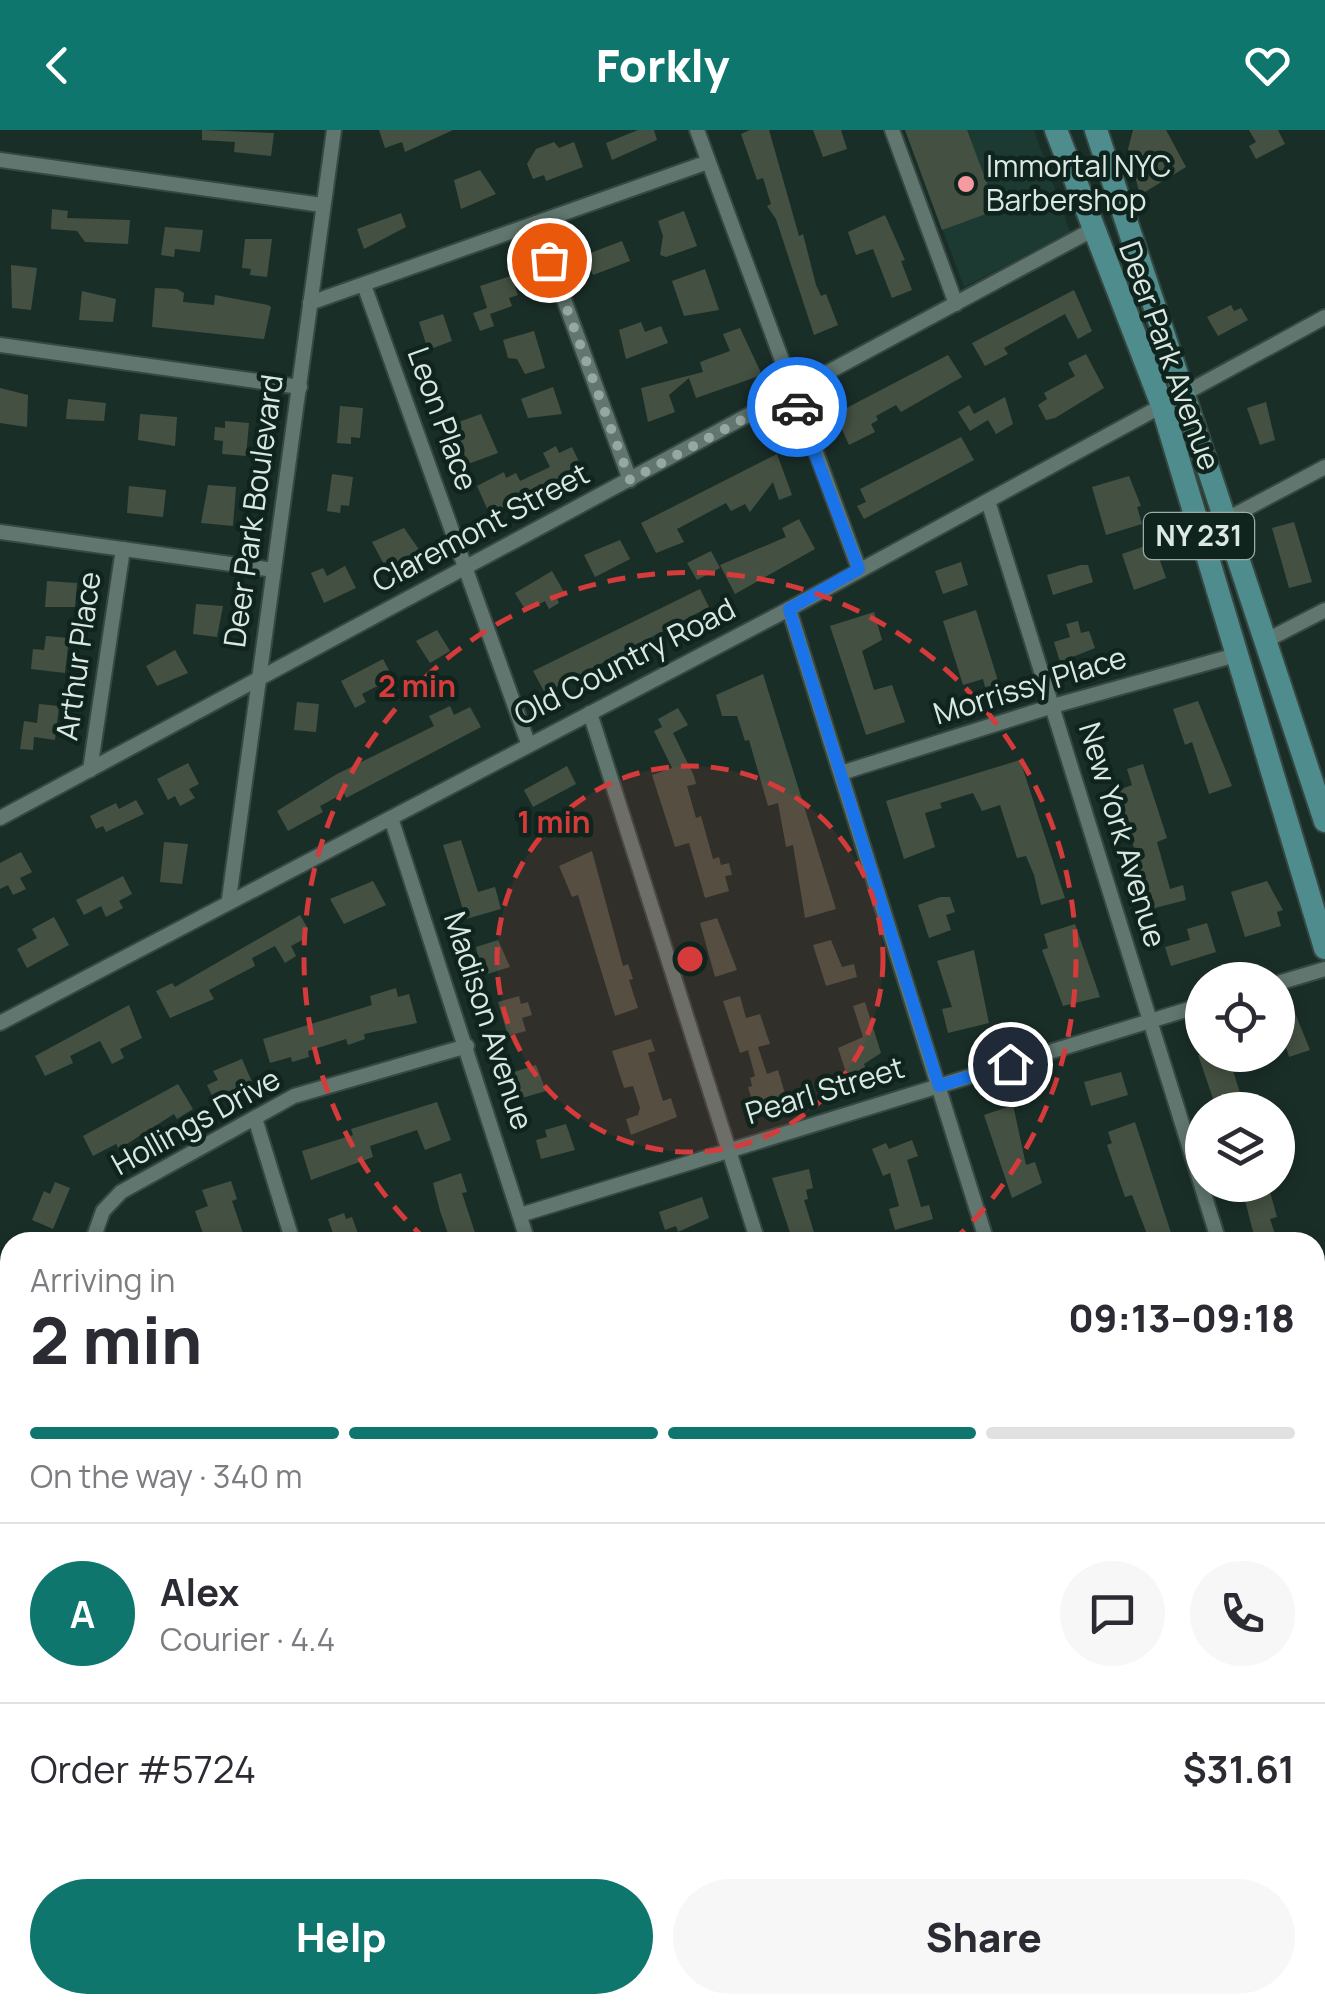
<!DOCTYPE html>
<meta charset="utf-8">
<style>
body{margin:0;font-family:Manrope,sans-serif;background:#f7f7f7;color:#2b2b33;height:100vh;display:flex;flex-direction:column;font-size:38px;white-space:nowrap}
*{box-sizing:border-box;margin:0}
p{font-size:32px;color:#7c7c81}
.icon{flex:none;width:55px;height:55px;fill:none;stroke:currentColor;stroke-width:2;stroke-linecap:round;stroke-linejoin:round}
.map{position:relative;flex:1;overflow:hidden}
.panel{position:absolute;left:0px;top:1102px;width:1325px;height:782px;display:flex;flex-direction:column;background:#fff;border-radius:30px 30px 0 0;box-shadow:0 5px 15px #0003}
.panel>*{flex:none}
.tools{position:absolute;left:1185px;top:832px;display:grid;gap:20px}
.tools a{display:grid;place-items:center;width:110px;height:110px;border-radius:50%;background:#fff;box-shadow:0 5px 15px #0003;font-size:50px}
.pin{position:absolute;display:grid;place-items:center;width:85px;height:85px;color:#fff;margin:-42px;border:5px solid #fff;border-radius:50%;box-shadow:0 2px 10px #0007}
.courier{position:absolute;display:grid;place-items:center;width:100px;height:100px;margin:-50px;border:8px solid #1a73e8;border-radius:50%;background:#fff;color:#222;box-shadow:0 2px 12px #0007}
.summary em{font-style:normal;font-weight:800}
.summary div{display:flex;flex-direction:column-reverse}
.summary{display:flex;align-items:center;justify-content:space-between;height:170px;padding:0 30px}
h1{font-size:65px;font-weight:800;line-height:75px}
.bar{display:grid;grid-template-columns:repeat(4,1fr);gap:15px 10px;align-content:center;height:120px;padding:0 30px}
.bar i{height:12px;border-radius:8px;background:#e1e1e2}
.bar .active{background:#0f766e}
.bar p{grid-column:span 4}
.line{display:flex;align-items:center;gap:25px;padding:0 30px;border-top:2px solid #e1e1e2}
.line div{flex:1}
.round{display:grid;place-items:center;flex:none;width:105px;height:105px;border-radius:52px;background:#f7f7f7}
.primary-button{display:flex;gap:20px;margin-top:auto;padding:20px 30px}
.primary-button a{flex:1;height:115px;border-radius:60px;background:#0f766e;color:#fff;font-size:40px;font-weight:800;line-height:115px;text-align:center}
.primary-button a+a{background:#f7f7f7;color:#2b2b33}
header{display:flex;justify-content:space-between;align-items:center;height:130px;padding:0 30px;background:#0f766e;color:#fff;font-size:45px;font-weight:800}
.map>svg:first-child{display:block}
.built{fill:#1d3a32}
.building{fill:#445142}
.lines{fill:none;stroke-linecap:round;stroke-linejoin:round}
.minor-casing{stroke:#374843;stroke-width:18}
.primary-casing{stroke:#374843;stroke-width:26}
.minor{stroke:#60766f;stroke-width:14}
.primary{stroke:#4f8c8e;stroke-width:22}
.done{stroke:#97a7a2;stroke-width:10;stroke-dasharray:0 18}
.route{stroke:#1a73e8;stroke-width:12}
.ring{fill:none;stroke:#d63b3b;stroke-width:5;stroke-dasharray:18 12}
.poi-dot{fill:#f49aa0;stroke:#10241e;stroke-width:4}
.labels{text-anchor:middle;stroke-width:9;stroke-linejoin:round;paint-order:stroke}
.shield{fill:#10241e;stroke:#9eada8;stroke-width:2.5}
.shield-label{font-size:28px;font-weight:bold;fill:#dbe8e3}
.poi-label{font-size:30px;fill:#dbe8e3;stroke:#10241e;text-anchor:start}
.street-label{font-size:30px;fill:#dbe8e3;stroke:#10241e}
.centre{fill:#d63b3b;stroke:#10241e;stroke-width:5}
.ring-label{font-size:30px;text-anchor:middle;font-weight:bold;fill:#d63b3b;stroke:#10241e;stroke-width:9;stroke-linejoin:round;paint-order:stroke}
</style>
<header><svg class="icon" aria-label="back" viewBox="0 0 24 24"><path d="M15 5l-7 7 7 7"/></svg>Forkly<svg class="icon" aria-label="heart" viewBox="0 0 24 24"><path d="M12 20l-8-8c-3-5 5-10 8-4 3-6 11-1 8 4z"/></svg></header>
<div class="map">
<svg width="1325" height="1884" viewBox="0 0 1325 1884">
<rect width="100%" height="100%" fill="#1a2e28"/>
<!-- built -->
<polygon class="built" points="906,0 1034,0 1070,102 964,157"/>
<!-- building -->
<g class="building">
<polygon points="202,0 274,3 271,26 234,22 235,12 202,10"/>
<polygon points="379,0 453,0 405,22 402,12 385,18"/>
<polygon points="638,0 654,0 657,10 612,30 606,13"/>
<polygon points="750,0 769,0 799,106 803,104 816,155 821,166 826,164 838,195 814,205 776,89 767,76 771,74 763,48 757,50 741,4"/>
<polygon points="813,0 841,0 847,19 823,27"/>
<polygon points="905,0 967,0 997,80 942,100"/>
<polygon points="1133,0 1166,0 1186,37 1140,65 1128,19"/>
<polygon points="1249,0 1278,0 1285,14 1256,29 1249,16 1256,12"/>
<polygon points="554,12 559,18 574,12 583,37 546,51 544,45 533,49 527,34 536,19"/>
<polygon points="480,40 496,64 461,79 454,50"/>
<polygon points="52,79 68,81 67,88 130,90 128,114 85,112 77,101 51,99"/>
<polygon points="684,81 697,116 666,127 660,125 663,106 658,91"/>
<polygon points="401,83 406,97 364,119 357,99"/>
<polygon points="885,85 905,130 901,131 912,160 892,168 873,119 856,125 848,102"/>
<polygon points="165,97 203,100 200,122 175,119 174,127 161,125"/>
<polygon points="245,109 272,109 267,147 250,145 251,139 242,138"/>
<polygon points="622,111 630,131 593,145 585,125"/>
<polygon points="11,135 37,138 31,180 12,178"/>
<polygon points="705,139 719,180 684,186 672,151"/>
<polygon points="511,146 518,165 509,168 512,176 490,184 494,196 480,201 473,183 487,178 480,156"/>
<polygon points="155,158 177,159 184,163 183,172 214,175 215,165 268,175 271,177 264,209 152,197"/>
<polygon points="1074,160 1092,201 1078,209 1065,184 1004,218 1008,224 985,236 972,213"/>
<polygon points="82,161 116,169 113,192 79,190"/>
<polygon points="1231,175 1234,181 1241,178 1248,190 1218,206 1207,187"/>
<polygon points="443,184 452,211 428,220 419,192"/>
<polygon points="641,192 645,202 661,196 668,213 626,229 619,200"/>
<polygon points="740,198 762,245 696,268 689,248 669,265 675,282 648,292 641,258 703,242 700,232 730,221 723,204"/>
<polygon points="534,201 545,238 525,244 517,229 508,228 503,210"/>
<polygon points="1086,224 1104,258 1055,288 1046,290 1038,275 1047,269 1044,263 1075,246 1068,233"/>
<polygon points="948,225 962,247 901,282 896,275 876,286 878,290 871,294 875,302 849,315 835,284"/>
<polygon points="553,257 562,284 528,288 521,269"/>
<polygon points="0,258 28,265 27,297 0,293"/>
<polygon points="1005,267 1013,294 996,304 988,290 970,301 958,282 969,275 974,284"/>
<polygon points="68,269 106,273 104,291 66,289"/>
<polygon points="1266,272 1275,310 1260,315 1247,278"/>
<polygon points="340,276 363,278 360,308 351,307 351,314 337,313"/>
<polygon points="140,284 177,287 175,316 138,310"/>
<polygon points="481,284 498,323 468,334 453,294"/>
<polygon points="225,291 249,293 246,326 222,324 223,311 214,310 215,297 225,298"/>
<polygon points="961,307 974,330 864,389 857,376 866,372 860,359"/>
<polygon points="556,316 559,323 572,317 582,338 490,385 477,356 504,342 506,348 516,343 520,351 550,337 543,323"/>
<polygon points="777,324 792,365 779,370 773,352 750,382 745,374 731,381 726,373 677,399 684,412 656,423 641,393"/>
<polygon points="332,344 353,347 349,376 341,375 340,383 327,381"/>
<polygon points="1129,346 1141,376 1137,377 1142,394 1106,405 1092,357"/>
<polygon points="208,355 236,357 233,396 201,393"/>
<polygon points="129,356 166,360 163,387 127,383"/>
<polygon points="799,389 815,419 735,464 720,435 786,407 782,398"/>
<polygon points="1294,392 1312,452 1289,458 1272,398"/>
<polygon points="404,398 420,421 386,438 372,412"/>
<polygon points="620,410 630,429 595,447 584,425"/>
<polygon points="1154,413 1166,448 1134,460 1122,424"/>
<polygon points="711,421 720,438 697,450 687,433"/>
<polygon points="961,432 968,455 943,464 935,441"/>
<polygon points="1081,435 1088,435 1093,452 1053,465 1047,445"/>
<polygon points="345,436 356,458 324,473 311,443 323,438 327,446"/>
<polygon points="552,441 564,462 556,466 559,473 549,479 545,471 526,481 515,463"/>
<polygon points="47,451 77,453 75,477 45,477"/>
<polygon points="700,459 709,477 545,563 533,541"/>
<polygon points="196,474 223,476 217,507 193,504"/>
<polygon points="976,480 999,554 985,557 983,549 963,555 943,491"/>
<polygon points="874,482 882,510 862,521 874,560 892,555 905,592 866,605 830,496"/>
<polygon points="1078,491 1081,503 1089,501 1095,518 1060,532 1054,512 1070,507 1066,494"/>
<polygon points="437,500 450,521 430,533 416,511"/>
<polygon points="46,506 69,508 65,543 31,539 33,519 44,520"/>
<polygon points="175,520 188,543 157,556 146,536"/>
<polygon points="383,529 393,548 362,564 366,572 355,578 341,551"/>
<polygon points="763,544 836,779 805,788 793,715 786,717 778,673 768,676 749,610 745,611 737,586 722,586 716,565"/>
<polygon points="1198,571 1232,656 1209,664 1192,612 1185,615 1173,579"/>
<polygon points="297,572 319,574 316,602 294,600"/>
<polygon points="39,574 59,576 55,610 34,607 33,620 20,619 24,591 37,593"/>
<polygon points="450,576 454,585 470,577 481,597 346,668 344,663 320,676 323,682 288,701 277,681 337,644 434,596 429,586"/>
<polygon points="678,578 688,595 673,603 694,646 696,654 687,656 696,688 701,686 713,729 719,727 721,735 729,733 732,745 725,746 729,761 705,768 689,713 675,717 652,645 672,638 654,601 662,597 658,589"/>
<polygon points="1020,630 1065,768 1041,775 1034,745 1026,726 1017,728 1000,675 982,681 973,663 940,673 942,678 925,683 935,717 904,729 886,671"/>
<polygon points="188,633 199,654 189,659 195,668 180,676 175,666 168,670 157,649"/>
<polygon points="1143,634 1167,708 1157,712 1170,759 1183,755 1186,770 1147,780 1136,738 1140,737 1116,661 1132,655 1127,639"/>
<polygon points="567,636 576,654 533,677 524,660"/>
<polygon points="136,670 144,684 106,702 103,696 96,699 90,686 116,673 119,679"/>
<polygon points="461,710 478,762 495,757 501,779 466,789 443,715"/>
<polygon points="164,712 188,714 182,754 160,752"/>
<polygon points="592,721 623,836 628,834 633,849 629,850 638,878 615,886 578,765 572,767 559,736"/>
<polygon points="21,722 32,742 20,748 26,759 13,765 8,755 0,759 0,733"/>
<polygon points="123,746 132,764 119,771 123,778 106,787 101,776 84,785 76,770"/>
<polygon points="373,751 386,775 344,794 330,769"/>
<polygon points="1267,751 1283,780 1277,782 1281,796 1245,807 1231,762"/>
<polygon points="940,767 950,767 955,782 946,785 951,800 929,808 918,775"/>
<polygon points="300,785 308,799 302,802 306,808 291,816 296,826 285,833 275,816 252,828 255,836 209,860 214,869 170,888 156,861 172,853 175,857"/>
<polygon points="54,787 69,815 27,838 17,819 37,808 32,799"/>
<polygon points="717,788 737,840 715,847 700,793"/>
<polygon points="1207,793 1216,822 1171,836 1165,817 1190,810 1187,799"/>
<polygon points="1075,794 1100,867 1063,876 1042,820 1048,818 1044,804"/>
<polygon points="498,810 510,837 481,846 476,817"/>
<polygon points="831,810 842,837 854,834 857,847 826,856 813,815"/>
<polygon points="974,820 989,893 948,903 942,879 952,877 937,831"/>
<polygon points="396,858 398,867 409,864 417,893 364,904 365,909 348,915 346,909 308,921 309,927 292,932 291,927 270,933 263,909 372,875 370,866"/>
<polygon points="519,866 521,874 528,872 532,885 522,888 526,901 508,906 498,872"/>
<polygon points="740,866 746,888 760,884 770,914 758,917 767,944 778,940 786,967 753,974 748,957 752,956 750,948 755,946 748,920 740,923 723,871"/>
<polygon points="865,872 881,923 864,934 866,940 847,946 838,918 863,907 853,876"/>
<polygon points="129,875 142,908 120,919 124,928 112,934 100,911 70,926 73,933 45,946 35,926"/>
<polygon points="1295,883 1310,920 1289,927 1278,889"/>
<polygon points="651,909 655,921 648,923 663,971 671,968 677,987 631,1005 626,989 638,985 640,978 633,956 624,958 612,921"/>
<polygon points="1198,925 1228,925 1241,966 1236,968 1239,980 1217,980"/>
<polygon points="242,929 252,952 213,968 207,955 218,950 213,941"/>
<polygon points="536,935 546,961 522,968 514,942"/>
<polygon points="1121,942 1128,965 1091,976 1084,952"/>
<polygon points="178,954 193,979 177,989 174,984 119,1019 116,1014 93,1026 83,1006"/>
<polygon points="437,972 451,1010 425,1020 417,1000 370,1016 373,1027 311,1050 302,1021 353,1005 351,999"/>
<polygon points="1013,975 1026,1035 1035,1032 1042,1053 1012,1068 984,985"/>
<polygon points="1135,992 1173,1109 1161,1112 1150,1112 1132,1065 1125,1067 1107,1015 1112,1013 1108,1002"/>
<polygon points="566,994 575,1020 541,1029 536,1010 547,1007 545,1000"/>
<polygon points="912,1010 918,1026 907,1030 909,1036 921,1077 929,1075 933,1089 895,1100 889,1079 899,1076 890,1043 883,1046 872,1019 886,1013 889,1019"/>
<polygon points="809,1039 813,1058 806,1060 808,1069 804,1070 817,1112 793,1112 772,1048"/>
<polygon points="461,1043 467,1062 462,1063 478,1112 451,1112 440,1081 433,1053"/>
<polygon points="231,1051 237,1069 232,1071 246,1112 206,1112 195,1081 208,1076 202,1060"/>
<polygon points="55,1052 70,1058 53,1099 32,1090 44,1061 50,1064"/>
<polygon points="1241,1055 1268,1055 1277,1087 1270,1089 1275,1104 1255,1109"/>
<polygon points="702,1067 709,1088 678,1102 676,1096 665,1100 659,1082"/>
<polygon points="344,1083 346,1089 352,1087 361,1112 336,1112 328,1089"/>
</g>
<g class="lines">
<defs>
<g id="minor">
<polyline points="697,0 859,439"/>
<polyline points="892,0 956,174"/>
<polyline points="0,30 322,75"/>
<polyline points="536,93 630,350"/>
<polyline points="364,155 528,613"/>
<polyline points="310,173 708,32"/>
<polyline points="0,215 300,257"/>
<polyline points="988,371 1219,1112"/>
<polyline points="1227,389 1325,337"/>
<polyline points="0,402 274,440"/>
<polyline points="789,479 987,1112"/>
<polyline points="1267,510 1325,480"/>
<polyline points="590,583 758,1112"/>
<polyline points="90,640 123,419"/>
<polyline points="841,643 1053,576 1236,525"/>
<polyline points="0,688 1092,100"/>
<polyline points="391,688 528,1112"/>
<polyline points="229,769 334,0"/>
<polyline points="1278,853 1325,839"/>
<polyline points="0,893 789,479 1325,187"/>
<polyline points="255,988 293,1112"/>
<polyline points="520,1085 1202,875"/>
<polyline points="92,1112 103,1081 121,1062 294,966 467,916"/>
<polyline points="1315,1206 1325,1203"/>
<polyline points="0,1230 10,1225"/>
<polyline points="1315,1402 1325,1399"/>
<polyline points="0,1469 10,1472"/>
<polyline points="1315,1593 1325,1590"/>
<polyline points="0,1749 10,1746"/>
<polyline points="1315,1784 1325,1782"/>
<polyline points="273,1875 276,1884"/>
<polyline points="971,1875 973,1884"/>
<polyline points="207,1884 241,1875"/>
<polyline points="927,1884 960,1875"/>
</g>
<g id="primary">
<polyline points="1056,0 1162,275 1325,818"/>
<polyline points="1096,0 1325,691"/>
</g>
</defs>
<!-- minor casing -->
<use href="#minor" class="minor-casing"/>
<!-- primary casing -->
<use href="#primary" class="primary-casing"/>
<!-- minor -->
<use href="#minor" class="minor"/>
<!-- primary -->
<use href="#primary" class="primary"/>
</g>
<g class="lines">
<!-- done -->
<polyline class="done" points="549,130 630,350 792,263 797,277"/>
<!-- route -->
<polyline class="route" points="797,277 859,439 789,479 939,956 1010,934"/>
</g>
<!-- distance rings -->
<circle cx="690" cy="829" r="193" fill="#d63b3b" fill-opacity=".12"/>
<g class="ring">
<circle cx="690" cy="829" r="193"/>
<path d="M427 1111A386 386 0 1 1 953 1111"/>
</g>
<!-- markers -->
<circle class="poi-dot" cx="966" cy="54" r="10"/>
<g class="labels">
<!-- shield labels -->
<rect class="shield" x="1144" y="383" width="110" height="46" rx="8"/>
<g class="shield-label">
<text x="1199" y="416">NY 231</text>
</g>
<!-- poi labels -->
<g class="poi-label">
<text x="986" y="47">Immortal NYC<tspan x="986" dy="34">Barbershop</tspan></text>
</g>
<!-- street labels -->
<g class="street-label">
<text transform="translate(1169 226) rotate(70)" y="10">Deer Park Avenue</text>
<text transform="translate(442 289) rotate(70)" y="10">Leon Place</text>
<text transform="translate(254 381) rotate(-82)" y="10">Deer Park Boulevard</text>
<text transform="translate(481 398) rotate(-28)" y="10">Claremont Street</text>
<text transform="translate(79 526) rotate(-82)" y="10">Arthur Place</text>
<text transform="translate(625 532) rotate(-27)" y="10">Old Country Road</text>
<text transform="translate(1030 556) rotate(-17)" y="10">Morrissy Place</text>
<text transform="translate(1122 705) rotate(73)" y="10">New York Avenue</text>
<text transform="translate(488 891) rotate(72)" y="10">Madison Avenue</text>
<text transform="translate(825 961) rotate(-17)" y="10">Pearl Street</text>
<text transform="translate(196 992) rotate(-29)" y="10">Hollings Drive</text>
</g>
</g>
<circle cx="690" cy="829" r="15" class="centre"/>
<g class="ring-label">
<text x="417" y="567">2 min</text>
<text x="554" y="703">1 min</text>
</g>
</svg>
<div class="tools">
<a><svg class="icon" aria-label="locate" viewBox="0 0 24 24"><circle cx="12" cy="12" r="6"/><path d="M12 2v4M12 18v4M2 12h4M18 12h4"/></svg></a>
<a><svg class="icon" aria-label="layers" viewBox="0 0 24 24"><path d="M12 4l9 5-9 5-9-5zM3 14l9 5 9-5"/></svg></a>
</div>
<div class="pin" style="left:549px;top:130px;background:#ea580c"><svg class="icon" aria-label="bag" viewBox="0 0 24 24"><path d="M5 8h14l-1 12H6zM9 8a3 3 0 0 1 6 0"/></svg></div>
<div class="pin" style="left:1010px;top:934px;background:#1f2937"><svg class="icon" aria-label="home" viewBox="0 0 24 24"><path d="M3 11l9-7 9 7M6 9v11h12V9"/></svg></div>
<div class="courier" style="left:797px;top:277px"><svg class="icon" aria-label="car" viewBox="0 0 24 24"><path d="M5 17H2v-5l4-1 3-4h7l3 4 3 1v5h-3M9 17h6M6 11h13"/><circle cx="7" cy="17" r="2"/><circle cx="17" cy="17" r="2"/></svg></div>
<section class="panel">
<div class="summary"><div><h1>2 min</h1><p>Arriving in</p></div><em>09:13–09:18</em></div>
<div class="bar"><i class="active"></i><i class="active"></i><i class="active"></i><i></i><p>On the way · 340 m</p></div>
<div class="line" style="height:180px"><b class="round" style="background:#0f766e;color:#fff">A</b><div><b>Alex</b><p>Courier · 4.4</p></div><a class="round"><svg class="icon" aria-label="chat" viewBox="0 0 24 24"><path d="M4 5h16v11H9l-5 4z"/></svg></a><a class="round"><svg class="icon" aria-label="phone" viewBox="0 0 24 24"><path d="M5 4h4l2 5-3 2q2 4 5 5l2-3 5 2v4C11 20 4 13 5 4z"/></svg></a></div>
<div class="line" style="height:130px"><div>Order #5724</div><b>$31.61</b></div>
<div class="primary-button"><a>Help</a><a>Share</a></div>
</section>
</div>
